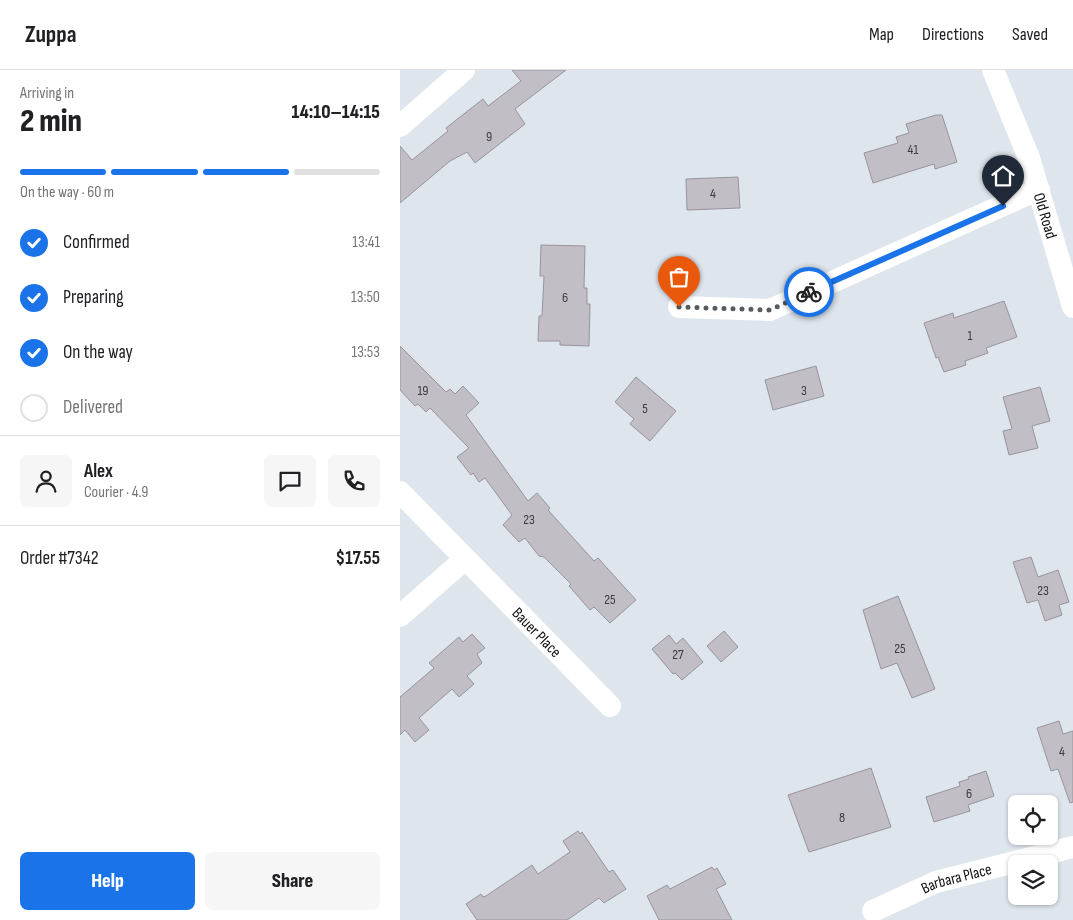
<!DOCTYPE html>
<meta charset="utf-8">
<style>
body{margin:0;font-family:"Sofia Sans Condensed",sans-serif;background:#f6f6f6;color:#202124;height:100vh;display:flex;flex-direction:column;font-size:19px;white-space:nowrap}
*{box-sizing:border-box;margin:0}
p{font-size:16px;color:#757577}
.icon{flex:none;width:28px;height:28px;fill:none;stroke:currentColor;stroke-width:2;stroke-linecap:round;stroke-linejoin:round}
.map{position:relative;flex:1;overflow:hidden}
.panel{display:flex;flex-direction:column;background:#fff;width:400px}
.panel>*{flex:none}
.fabs{position:absolute;left:608px;top:725px;display:grid;gap:10px}
.fabs a{display:grid;place-items:center;width:50px;height:50px;border-radius:8px;background:#fff;box-shadow:0 1px 4px #0004;font-size:25px}
.pin{position:absolute;display:grid;place-items:center;width:42px;height:42px;color:#fff;margin:-51px -21px;border-radius:50% 50% 50% 0;rotate:-45deg;box-shadow:0 0 5px #0007}
.pin .icon{rotate:45deg}
.courier{position:absolute;display:grid;place-items:center;width:50px;height:50px;margin:-25px;border:4px solid #1a73e8;border-radius:50%;background:#fff;color:#222;box-shadow:0 1px 6px #0007}
.head em{font-style:normal;font-weight:800}
.head div{display:flex;flex-direction:column-reverse}
.head{display:flex;align-items:center;justify-content:space-between;height:85px;padding:0 20px}
h1{font-size:32px;font-weight:800;line-height:38px}
.bar{display:grid;grid-template-columns:repeat(4,1fr);gap:8px 5px;align-content:center;height:60px;padding:0 20px}
.bar i{height:6px;border-radius:4px;background:#e0e0e0}
.bar .current{background:#1a73e8}
.bar p{grid-column:span 4}
.line{display:flex;align-items:center;gap:12px;padding:0 20px;border-top:1px solid #e0e0e0}
.line div{flex:1}
.round{display:grid;place-items:center;flex:none;width:52px;height:52px;border-radius:8px;background:#f6f6f6}
ol{padding:0 20px;list-style:none}
li{display:flex;align-items:center;gap:15px;height:55px}
li p{margin-inline-start:auto}
li .icon{padding:5px;border-radius:50%;background:#1a73e8;color:#fff;stroke-width:4}
li:last-child{color:#757577}
li i{width:28px;height:28px;border:2px solid #e0e0e0;border-radius:50%}
.cta{display:flex;gap:10px;margin-top:auto;padding:10px 20px}
.cta a{flex:1;height:58px;border-radius:8px;background:#1a73e8;color:#fff;font-size:20px;font-weight:800;line-height:58px;text-align:center}
.cta a+a{background:#f6f6f6;color:#202124}
header{display:flex;align-items:center;gap:30px;box-sizing:border-box;height:70px;padding:0 25px;background:#fff;border-bottom:1px solid #e0e0e0}
header strong{font-size:24px}
nav{display:flex;gap:28px;margin-inline-start:auto;font-size:18px}
main{display:flex;flex:1;min-height:0}
.map>svg:first-child{display:block}
.building{fill:#c1bec6;stroke:#97949c}
.lines{fill:none;stroke-linecap:round;stroke-linejoin:round}
.street{stroke:#fff;stroke-width:22}
.done{stroke:#575b5e;stroke-width:5;stroke-dasharray:0 9}
.route{stroke:#1a73e8;stroke-width:6}
.labels{text-anchor:middle;stroke-width:4.5;stroke-linejoin:round;paint-order:stroke}
.number-label{font-size:14px;fill:#3b3c3f}
.street-label{font-size:16px;fill:#0e1012;stroke:#dee5ec}
</style>
<header>
<strong>Zuppa</strong>
<nav><a>Map</a><a>Directions</a><a>Saved</a></nav>
</header>
<main>
<section class="panel">
<div class="head"><div><h1>2 min</h1><p>Arriving in</p></div><em>14:10–14:15</em></div>
<div class="bar"><i class="current"></i><i class="current"></i><i class="current"></i><i></i><p>On the way · 60 m</p></div>
<ol>
<li><svg class="icon" aria-label="check" viewBox="0 0 24 24"><path d="M5 12l5 5 9-10"/></svg>Confirmed<p>13:41</p></li>
<li><svg class="icon" aria-label="check" viewBox="0 0 24 24"><path d="M5 12l5 5 9-10"/></svg>Preparing<p>13:50</p></li>
<li><svg class="icon" aria-label="check" viewBox="0 0 24 24"><path d="M5 12l5 5 9-10"/></svg>On the way<p>13:53</p></li>
<li><i></i>Delivered</li>
</ol>
<div class="line" style="height:90px"><a class="round"><svg class="icon" aria-label="person" viewBox="0 0 24 24"><circle cx="12" cy="8" r="4"/><path d="M4 21q1-7 8-7t8 7"/></svg></a><div><b>Alex</b><p>Courier · 4.9</p></div><a class="round"><svg class="icon" aria-label="chat" viewBox="0 0 24 24"><path d="M4 5h16v11H9l-5 4z"/></svg></a><a class="round"><svg class="icon" aria-label="phone" viewBox="0 0 24 24"><path d="M5 4h4l2 5-3 2q2 4 5 5l2-3 5 2v4C11 20 4 13 5 4z"/></svg></a></div>
<div class="line" style="height:65px"><div>Order #7342</div><b>$17.55</b></div>
<div class="cta"><a>Help</a><a>Share</a></div>
</section>
<div class="map">
<svg width="673" height="850" viewBox="0 0 673 850">
<rect width="100%" height="100%" fill="#dee5ec"/>
<!-- building -->
<g class="building">
<polygon points="112,0 166,0 115,39 125,54 75,93 67,82 50,91 0,133 0,76 12,90 48,61 46,58 83,29 88,36 121,11"/>
<polygon points="536,45 542,45 557,92 535,99 534,94 473,113 464,83 498,73 496,67 509,63 506,54"/>
<polygon points="338,107 340,138 287,140 286,109"/>
<polygon points="141,175 185,176 184,218 187,218 187,234 190,234 189,276 160,275 160,271 138,271 139,246 142,246 144,206 140,206"/>
<polygon points="604,231 617,267 586,278 588,283 565,291 566,295 544,302 538,287 536,288 524,253 553,243 554,248"/>
<polygon points="0,276 46,322 50,319 55,324 63,316 79,333 66,345 128,431 137,423 150,438 148,440 194,491 198,488 236,530 210,553 194,537 190,540 169,516 171,514 144,487 139,486 125,468 119,472 103,455 112,445 85,408 79,412 73,403 71,405 57,387 69,378 30,338 26,342 18,334 15,336 0,320"/>
<polygon points="416,296 424,326 373,340 365,310"/>
<polygon points="236,307 276,341 250,371 230,354 234,349 215,332"/>
<polygon points="640,317 650,351 632,356 638,378 609,385 603,361 612,359 603,327"/>
<polygon points="631,487 638,507 658,500 669,532 659,535 662,545 645,551 638,530 627,533 613,492"/>
<polygon points="498,526 535,619 512,628 497,593 481,599 463,540"/>
<polygon points="324,561 338,577 321,592 307,576"/>
<polygon points="72,564 85,578 77,584 82,593 67,606 74,614 59,627 52,619 19,648 29,660 15,672 5,660 0,665 0,627 34,598 29,593 59,567 63,572"/>
<polygon points="269,565 276,574 283,568 303,592 282,610 275,603 273,604 252,579"/>
<polygon points="659,651 663,664 673,661 673,732 670,733 658,699 651,701 637,658"/>
<polygon points="471,698 491,757 409,782 388,725"/>
<polygon points="586,701 594,726 568,735 570,741 534,752 526,727 560,716 559,712 569,709 568,707"/>
<polygon points="178,761 180,764 182,762 209,802 213,800 226,819 204,833 199,828 167,850 77,850 66,834 81,824 83,827 86,826 132,795 138,804 170,782 163,771"/>
<polygon points="312,797 314,800 317,798 326,814 316,819 332,850 259,850 247,826 267,815 270,819"/>
</g>
<g class="lines">
<!-- street -->
<g class="street">
<path id="s1" d="M593,0L629,88L673,237"/>
<polyline points="0,56 64,0"/>
<polyline points="279,237 370,240 639,119"/>
<path id="s2" d="M0,422L210,636"/>
<polyline points="0,546 65,489"/>
<path id="s3" d="M473,841L536,812L673,777"/>
</g>
</g>
<g class="lines">
<!-- done -->
<polyline class="done" points="279,237 370,240 409,222"/>
<!-- route -->
<polyline class="route" points="409,222 603,136"/>
</g>
<g class="labels">
<!-- number labels -->
<g class="number-label">
<text x="89" y="71">9</text>
<text x="513" y="84">41</text>
<text x="313" y="128">4</text>
<text x="165" y="232">6</text>
<text x="570" y="270">1</text>
<text x="23" y="325">19</text>
<text x="404" y="325">3</text>
<text x="245" y="343">5</text>
<text x="129" y="454">23</text>
<text x="643" y="525">23</text>
<text x="210" y="534">25</text>
<text x="500" y="583">25</text>
<text x="278" y="589">27</text>
<text x="662" y="686">4</text>
<text x="569" y="728">6</text>
<text x="442" y="752">8</text>
</g>
<!-- street labels -->
<g class="street-label">
<text dy="6" stroke="none"><textPath href="#s1" startOffset="155">Old Road</textPath></text>
<text dy="6" stroke="none"><textPath href="#s2" startOffset="196">Bauer Place</textPath></text>
<text dy="6" stroke="none"><textPath href="#s3" startOffset="90">Barbara Place</textPath></text>
</g>
</g>
</svg>
<div class="fabs">
<a><svg class="icon" aria-label="locate" viewBox="0 0 24 24"><circle cx="12" cy="12" r="6"/><path d="M12 2v4M12 18v4M2 12h4M18 12h4"/></svg></a>
<a><svg class="icon" aria-label="layers" viewBox="0 0 24 24"><path d="M12 4l9 5-9 5-9-5zM3 14l9 5 9-5"/></svg></a>
</div>
<div class="pin" style="left:279px;top:237px;background:#ea580c"><svg class="icon" aria-label="bag" viewBox="0 0 24 24"><path d="M5 8h14l-1 12H6zM9 8a3 3 0 0 1 6 0"/></svg></div>
<div class="pin" style="left:603px;top:136px;background:#1f2937"><svg class="icon" aria-label="home" viewBox="0 0 24 24"><path d="M3 11l9-7 9 7M6 9v11h12V9"/></svg></div>
<div class="courier" style="left:409px;top:222px"><svg class="icon" aria-label="bike" viewBox="0 0 24 24"><circle cx="6" cy="16" r="4"/><circle cx="18" cy="16" r="4"/><path d="M6 16l4-8h5l3 8M10 8l3 8H6M13 5h3"/></svg></div>
</div>
</main>
